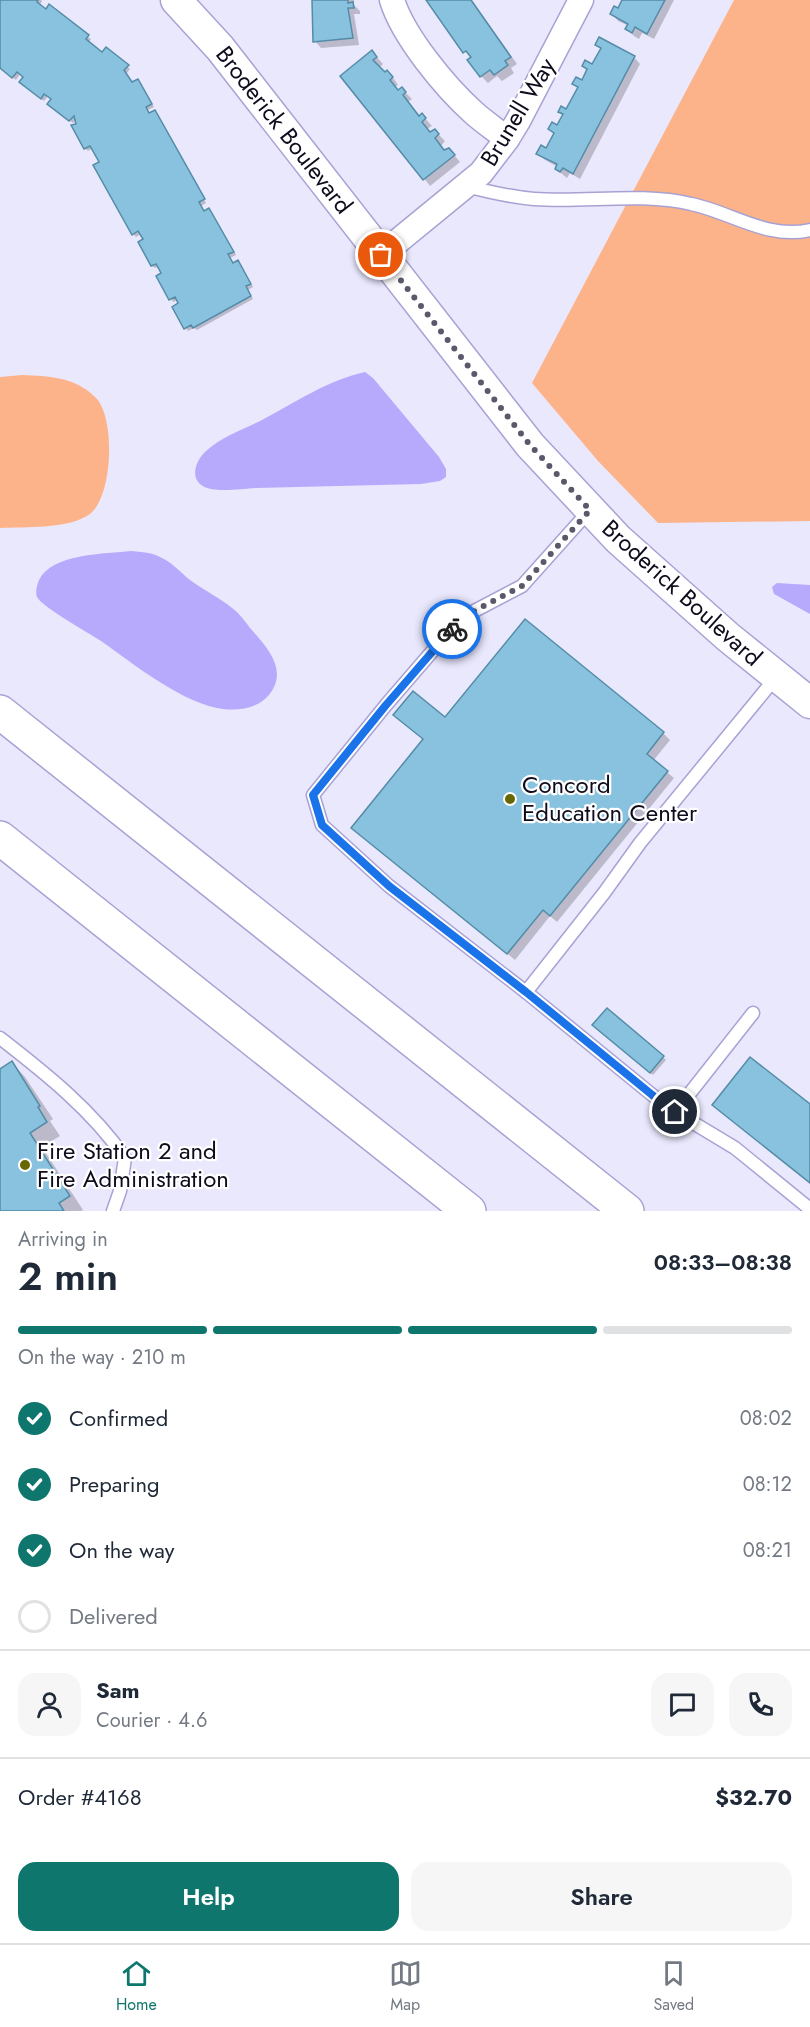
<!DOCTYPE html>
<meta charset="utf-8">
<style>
body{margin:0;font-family:Jost,sans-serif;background:#f6f6f7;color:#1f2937;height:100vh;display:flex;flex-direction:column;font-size:22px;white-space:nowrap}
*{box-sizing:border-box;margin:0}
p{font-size:20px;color:#747a83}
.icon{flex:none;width:33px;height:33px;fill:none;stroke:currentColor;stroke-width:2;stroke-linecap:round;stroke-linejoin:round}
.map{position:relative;height:1211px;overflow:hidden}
.panel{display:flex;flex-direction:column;background:#fff;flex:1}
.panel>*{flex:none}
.pin{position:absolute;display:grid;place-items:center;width:51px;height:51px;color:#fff;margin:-26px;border:3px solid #fff;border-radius:50%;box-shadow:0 2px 6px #0007}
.courier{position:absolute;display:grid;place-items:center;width:60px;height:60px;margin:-30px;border:4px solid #1a73e8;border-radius:50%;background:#fff;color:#222;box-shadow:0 2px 8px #0007}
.summary em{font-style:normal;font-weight:600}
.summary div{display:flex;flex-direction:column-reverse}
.summary{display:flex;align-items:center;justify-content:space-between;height:102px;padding:0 18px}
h1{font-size:39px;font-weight:600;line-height:45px}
.bar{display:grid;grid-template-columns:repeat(4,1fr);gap:9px 6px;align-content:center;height:72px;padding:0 18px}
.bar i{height:8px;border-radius:4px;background:#e0e1e3}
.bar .current{background:#0f766e}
.bar p{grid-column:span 4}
.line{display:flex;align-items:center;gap:15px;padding:0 18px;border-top:2px solid #e0e1e3}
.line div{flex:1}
.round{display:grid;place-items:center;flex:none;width:63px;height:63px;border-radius:18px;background:#f6f6f7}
ol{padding:0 18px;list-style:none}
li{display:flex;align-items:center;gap:18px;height:66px}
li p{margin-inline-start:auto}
li .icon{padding:6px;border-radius:50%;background:#0f766e;color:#fff;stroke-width:4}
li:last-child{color:#747a83}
li i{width:33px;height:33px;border:3px solid #e0e1e3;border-radius:50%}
.cta{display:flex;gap:12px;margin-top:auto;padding:12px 18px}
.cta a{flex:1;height:69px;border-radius:18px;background:#0f766e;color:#fff;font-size:24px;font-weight:600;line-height:69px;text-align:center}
.cta a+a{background:#f6f6f7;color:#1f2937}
.tab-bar{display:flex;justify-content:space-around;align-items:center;height:84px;border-top:2px solid #e0e1e3;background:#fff;font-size:16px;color:#747a83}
.tab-bar a{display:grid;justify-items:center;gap:3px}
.tab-bar .current{color:#0f766e}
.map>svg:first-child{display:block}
.green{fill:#fdb389}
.water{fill:#b7aafd}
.shadow{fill:#0003}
.building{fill:#88c2df;stroke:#548ca7;stroke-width:1.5}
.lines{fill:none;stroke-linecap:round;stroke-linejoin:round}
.service-casing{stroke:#a8a2d4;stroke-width:15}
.minor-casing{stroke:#a8a2d4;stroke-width:27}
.tertiary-casing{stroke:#a8a2d4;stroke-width:33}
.motorway-casing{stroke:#a8a2d4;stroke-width:36}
.service{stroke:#fff;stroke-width:12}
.minor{stroke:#fff;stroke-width:24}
.tertiary{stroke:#fff;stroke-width:30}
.motorway{stroke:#fff;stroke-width:33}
.done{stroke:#5b586b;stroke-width:6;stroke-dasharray:0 10.8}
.route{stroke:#1a73e8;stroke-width:8}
.poi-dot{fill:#676804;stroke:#fff;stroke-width:2}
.labels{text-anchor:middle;stroke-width:4.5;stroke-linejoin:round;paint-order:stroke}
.street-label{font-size:24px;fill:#0e0b1c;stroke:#fff}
.poi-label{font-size:24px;fill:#0e0b1c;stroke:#fff;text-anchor:start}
</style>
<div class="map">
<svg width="810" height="1211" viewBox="0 0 810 1211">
<rect width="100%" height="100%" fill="#eae8fd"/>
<!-- green -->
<g class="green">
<polygon points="734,0 810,0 810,521 658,523 598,461 532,383"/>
<path d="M22,375C49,376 75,377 95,397C116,416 113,496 90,514C70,529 25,527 0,528V377Z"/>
</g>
<!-- water -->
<g class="water">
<path d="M365,372L373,378L439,457L446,469V477L440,481L421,484C366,485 311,487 257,488C243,489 219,492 207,488C188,481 195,461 206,451C221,437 244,429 262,420C294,403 328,380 365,372Z"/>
<path d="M131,551C140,552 150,552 158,556C172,562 179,571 190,580C203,590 219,597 232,608C239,613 245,621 250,628C267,647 289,670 269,695C258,708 239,711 223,709C185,705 132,663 101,641C89,633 42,607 37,597C35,592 37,585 39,580C52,553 106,554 131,551Z"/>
<polygon points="777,583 810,585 810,614 774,594 772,587"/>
</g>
<!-- shadow -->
<g class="shadow">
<polygon points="0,0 41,0 42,1 39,6 88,37 91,39 88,43 102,54 106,49 130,69 126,74 133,84 138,81 141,84 154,107 148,110 150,114 157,115 206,203 201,206 205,212 209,210 212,213 236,255 230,258 234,264 238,262 241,265 253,287 248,290 253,299 197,330 194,328 188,331 186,328 178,300 173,302 171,299 158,276 163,274 159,266 155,268 152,266 141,234 136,237 133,234 93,148 88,151 85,148 77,119 73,123 52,107 53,99 48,96 44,101 24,85 24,77 20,74 16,80 0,67"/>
<polygon points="314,0 354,0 354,5 360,11 360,14 354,14 359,45 321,48 315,41"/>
<polygon points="427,0 472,0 517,64 511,68 514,73 502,81 497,76 488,83 481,76 471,59"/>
<polygon points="624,0 674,0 654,39 642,33 639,39 634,36 627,29 629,26 618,21 612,14 619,10"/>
<polygon points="597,44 634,57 640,64 580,179 570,173 567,178 556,169 558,167 545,160 538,153 547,150 555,135 549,129 558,127 564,115 560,112 567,111 579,88 574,84 583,82 588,71 583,66 593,66 602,49"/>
<polygon points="372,52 383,64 379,68 385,74 387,72 394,79 398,85 395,87 399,92 402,89 412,99 408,102 420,117 422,115 432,126 427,129 431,134 435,131 445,141 441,146 445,151 449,149 460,162 430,186 343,76"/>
<polygon points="446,719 663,733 670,740 653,761 674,778 557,922 550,916 515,960 360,834"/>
<polygon points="597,1028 663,1057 666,1060 653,1075"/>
<polygon points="12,1063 25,1077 53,1119 50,1121 60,1136 42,1147 83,1210 81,1211 0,1211 0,1071"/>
</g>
<!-- building -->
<g class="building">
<polygon points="0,0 38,0 37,2 46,9 49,4 89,35 86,39 102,52 106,47 129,65 124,70 132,82 138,79 152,104 146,107 149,113 155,110 205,199 199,202 204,211 209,208 234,252 228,254 233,263 238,260 251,284 246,286 251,296 193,328 191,325 184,329 172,307 178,303 175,297 169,300 156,276 161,273 156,264 151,266 138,242 143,239 138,231 132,235 93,165 99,162 90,146 84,149 71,125 76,124 74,116 69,121 47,104 51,99 44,94 41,99 19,82 23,77 17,72 12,78 0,68"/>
<polygon points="312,0 348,0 348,3 353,2 354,8 348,8 353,38 313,42"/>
<polygon points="426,0 471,0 511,57 505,61 508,65 494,75 490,70 480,77 467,60 471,57 466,51 463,53"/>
<polygon points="622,0 665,0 647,34 635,27 632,33 625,29 628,24 610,14 614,6 618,8"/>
<polygon points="599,37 635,56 573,174 563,168 560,172 555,169 557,164 536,154 541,145 546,148 554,133 548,129 552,122 557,125 563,114 558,112 561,106 566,109 578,87 572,84 576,77 582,80 587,69 582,66 585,60 592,64 601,48 595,45"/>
<polygon points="372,50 377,57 373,60 385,72 387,70 393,77 390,80 398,90 402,87 406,92 403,95 419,116 422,113 426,118 422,122 430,132 435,129 439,134 435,138 444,150 449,148 455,155 423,180 340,76"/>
<polygon points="525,619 664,732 647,754 668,771 550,916 543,910 507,954 351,828 423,739 393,715 413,691 445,717"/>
<polygon points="607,1008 664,1056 650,1073 592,1025"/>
<polygon points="750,1057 810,1104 810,1183 712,1105"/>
<polygon points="12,1061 40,1106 38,1107 47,1122 30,1133 70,1196 59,1203 64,1211 0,1211 0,1069"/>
</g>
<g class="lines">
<defs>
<g id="service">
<path d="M466,186C489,192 511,197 534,199C586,203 639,192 691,204C731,212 767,240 810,230"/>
<polyline points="590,510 522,586 461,618 386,705 313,795 322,825 389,886 526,992 667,1107 735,1148 810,1209"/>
<polyline points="526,992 604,893 640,843 777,676"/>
<path d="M0,1038C45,1073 92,1110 125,1158L120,1191L113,1211"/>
<polyline points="675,1112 753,1013"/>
</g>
<g id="minor">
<path d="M392,0C403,36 445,87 474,113C484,122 496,130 507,139"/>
<polyline points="381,255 481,173 507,139 518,121 581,0"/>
</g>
<polyline id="tertiary" points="176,0 220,48 530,445 618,539 728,637 810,703"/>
<g id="motorway">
<polyline points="0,712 627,1211"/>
<polyline points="0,838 469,1211"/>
</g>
</defs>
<!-- service casing -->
<use href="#service" class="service-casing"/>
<!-- minor casing -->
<use href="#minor" class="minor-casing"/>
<!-- tertiary casing -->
<use href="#tertiary" class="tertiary-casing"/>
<!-- motorway casing -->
<use href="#motorway" class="motorway-casing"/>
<!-- service -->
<use href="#service" class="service"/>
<!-- minor -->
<use href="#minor" class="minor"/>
<!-- tertiary -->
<use href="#tertiary" class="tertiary"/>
<!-- motorway -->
<use href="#motorway" class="motorway"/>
</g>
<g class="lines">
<!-- done -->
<polyline class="done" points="381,255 530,445 590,510 522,586 461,618 452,629"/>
<!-- route -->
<polyline class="route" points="452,629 386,705 313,795 322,825 389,886 526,992 667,1107 675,1112"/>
</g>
<!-- markers -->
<g class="poi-dot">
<circle cx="510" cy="799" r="6"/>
<circle cx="25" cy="1165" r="6"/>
</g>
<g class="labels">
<!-- street labels -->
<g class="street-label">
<text transform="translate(518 112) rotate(-59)" y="8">Brunell Way</text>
<text transform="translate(284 130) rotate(52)" y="8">Broderick Boulevard</text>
<text transform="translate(682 593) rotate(42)" y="8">Broderick Boulevard</text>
</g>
<!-- poi labels -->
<g class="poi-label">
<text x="522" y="793">Concord<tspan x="522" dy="28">Education Center</tspan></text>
<text x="37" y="1159">Fire Station 2 and<tspan x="37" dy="28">Fire Administration</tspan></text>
</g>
</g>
</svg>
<div class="pin" style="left:381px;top:255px;background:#ea580c"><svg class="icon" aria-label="bag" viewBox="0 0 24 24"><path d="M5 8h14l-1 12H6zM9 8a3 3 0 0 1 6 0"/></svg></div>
<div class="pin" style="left:675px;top:1112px;background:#1f2937"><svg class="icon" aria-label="home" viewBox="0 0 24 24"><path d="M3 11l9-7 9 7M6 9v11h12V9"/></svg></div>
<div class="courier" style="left:452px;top:629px"><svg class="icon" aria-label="bike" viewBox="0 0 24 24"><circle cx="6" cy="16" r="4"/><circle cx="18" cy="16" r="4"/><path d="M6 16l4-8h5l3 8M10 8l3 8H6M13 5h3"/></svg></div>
</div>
<section class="panel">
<div class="summary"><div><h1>2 min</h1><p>Arriving in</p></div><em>08:33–08:38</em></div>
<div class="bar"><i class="current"></i><i class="current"></i><i class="current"></i><i></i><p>On the way · 210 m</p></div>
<ol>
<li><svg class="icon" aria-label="check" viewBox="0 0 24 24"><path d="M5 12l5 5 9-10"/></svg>Confirmed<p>08:02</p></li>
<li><svg class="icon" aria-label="check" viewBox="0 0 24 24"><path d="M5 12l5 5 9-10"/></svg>Preparing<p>08:12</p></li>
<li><svg class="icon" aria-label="check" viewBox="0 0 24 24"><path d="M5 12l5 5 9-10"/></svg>On the way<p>08:21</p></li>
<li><i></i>Delivered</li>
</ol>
<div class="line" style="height:108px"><a class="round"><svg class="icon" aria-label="person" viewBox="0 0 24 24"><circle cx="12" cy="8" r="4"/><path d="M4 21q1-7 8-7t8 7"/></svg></a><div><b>Sam</b><p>Courier · 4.6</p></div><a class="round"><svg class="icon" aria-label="chat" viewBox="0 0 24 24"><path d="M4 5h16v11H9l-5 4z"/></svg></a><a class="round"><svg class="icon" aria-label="phone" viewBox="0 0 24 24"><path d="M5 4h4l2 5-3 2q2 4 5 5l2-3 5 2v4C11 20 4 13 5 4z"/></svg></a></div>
<div class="line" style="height:78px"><div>Order #4168</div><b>$32.70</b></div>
<div class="cta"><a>Help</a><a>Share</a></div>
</section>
<nav class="tab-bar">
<a class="current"><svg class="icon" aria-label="home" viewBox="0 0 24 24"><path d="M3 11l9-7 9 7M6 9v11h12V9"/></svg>Home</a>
<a><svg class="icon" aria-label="map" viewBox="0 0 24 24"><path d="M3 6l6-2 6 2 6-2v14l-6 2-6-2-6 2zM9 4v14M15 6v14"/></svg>Map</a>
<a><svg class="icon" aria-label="saved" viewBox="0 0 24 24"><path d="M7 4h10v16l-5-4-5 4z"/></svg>Saved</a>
</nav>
